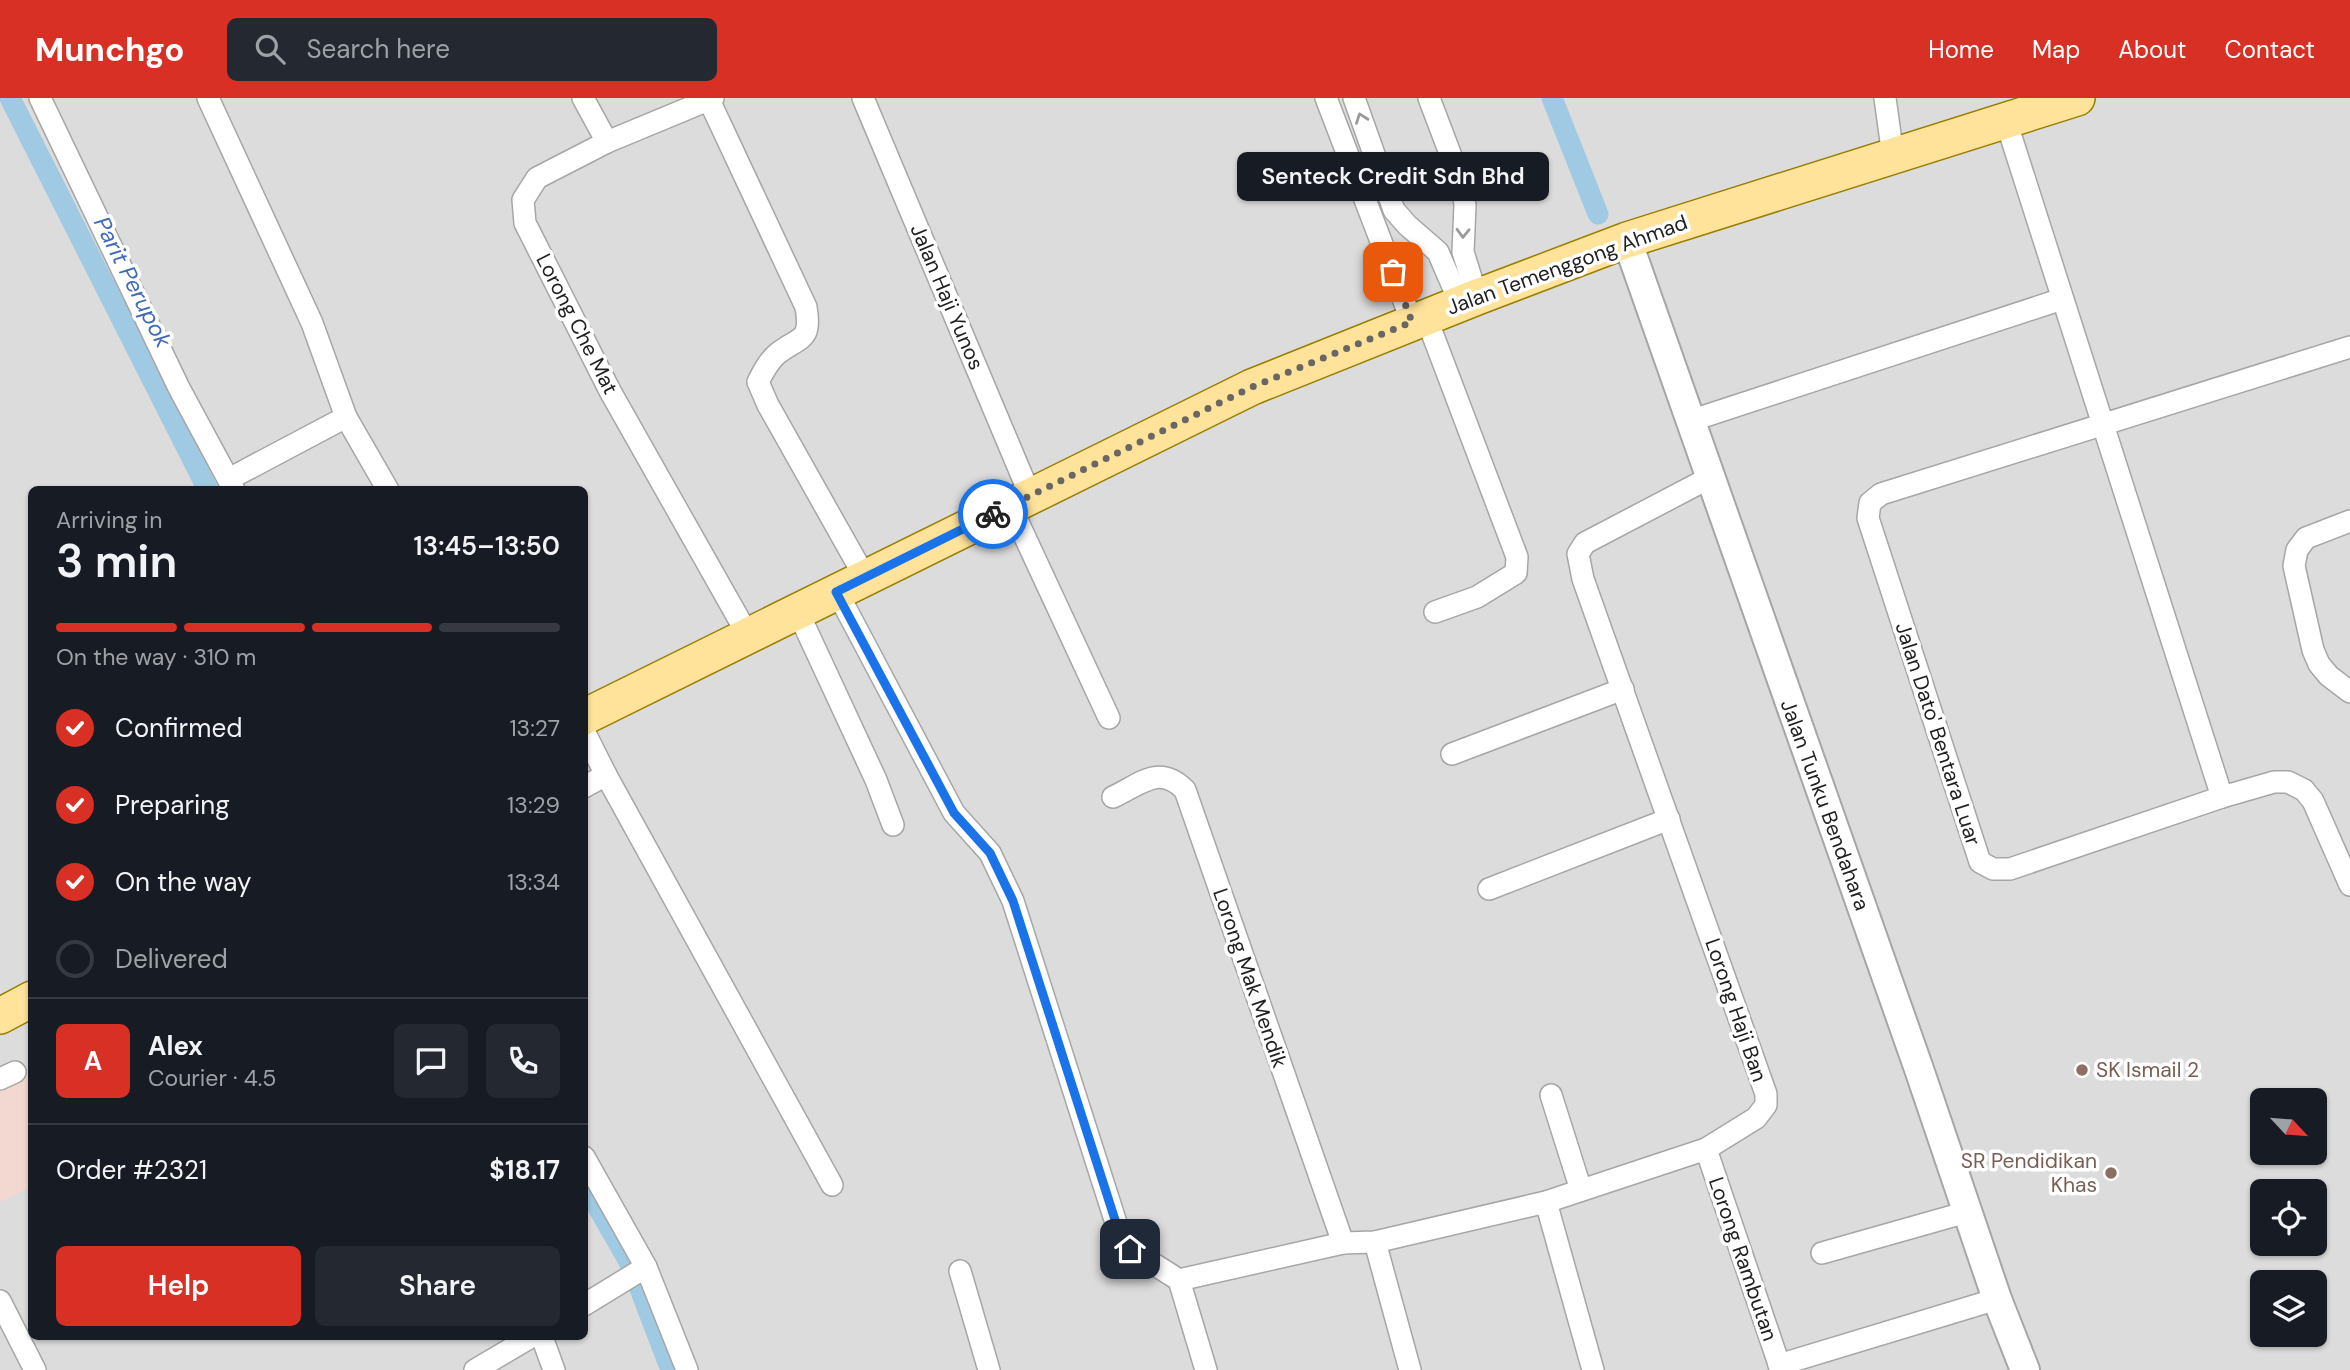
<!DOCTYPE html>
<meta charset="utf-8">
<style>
body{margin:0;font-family:"DM Sans",sans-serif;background:#242831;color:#f1f3f6;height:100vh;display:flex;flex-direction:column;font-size:26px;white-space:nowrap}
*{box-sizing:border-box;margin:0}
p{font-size:23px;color:#9ea1a6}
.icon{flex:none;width:38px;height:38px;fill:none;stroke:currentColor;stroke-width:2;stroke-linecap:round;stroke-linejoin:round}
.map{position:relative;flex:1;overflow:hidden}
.drawer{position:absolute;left:28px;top:388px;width:560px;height:854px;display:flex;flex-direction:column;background:#171b24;border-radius:10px;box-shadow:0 2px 5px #0004}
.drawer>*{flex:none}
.needle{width:46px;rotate:116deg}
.buttons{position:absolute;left:2250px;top:990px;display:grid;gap:14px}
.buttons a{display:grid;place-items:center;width:77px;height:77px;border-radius:10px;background:#171b24;box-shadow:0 2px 5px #0004;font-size:35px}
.pin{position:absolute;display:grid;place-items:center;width:60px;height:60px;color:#fff;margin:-30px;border-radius:14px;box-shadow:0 4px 10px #0006}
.courier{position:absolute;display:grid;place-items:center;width:70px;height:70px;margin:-35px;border:5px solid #1a73e8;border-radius:50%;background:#fff;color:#222;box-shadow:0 2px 9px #0007}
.bubble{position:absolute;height:49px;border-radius:10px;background:#171b24;box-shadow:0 2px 5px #0004;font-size:23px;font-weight:600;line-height:49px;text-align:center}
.summary em{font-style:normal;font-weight:600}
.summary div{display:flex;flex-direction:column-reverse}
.summary{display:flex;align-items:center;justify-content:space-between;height:119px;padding:0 28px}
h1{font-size:46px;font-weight:600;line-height:52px}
.bar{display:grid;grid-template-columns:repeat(4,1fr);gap:10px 7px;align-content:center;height:84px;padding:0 28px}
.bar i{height:9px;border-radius:5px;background:#363941}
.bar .on{background:#d93025}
.bar p{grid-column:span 4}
.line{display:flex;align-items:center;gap:18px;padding:0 28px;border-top:2px solid #363941}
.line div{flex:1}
.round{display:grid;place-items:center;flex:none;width:74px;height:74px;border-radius:10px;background:#242831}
ol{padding:0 28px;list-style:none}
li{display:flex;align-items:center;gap:21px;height:77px}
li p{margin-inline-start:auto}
li .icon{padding:7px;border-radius:50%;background:#d93025;color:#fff;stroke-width:4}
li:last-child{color:#9ea1a6}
li i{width:38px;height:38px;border:4px solid #363941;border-radius:50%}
.button{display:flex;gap:14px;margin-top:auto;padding:14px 28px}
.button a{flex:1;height:80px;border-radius:10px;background:#d93025;color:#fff;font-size:28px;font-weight:600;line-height:80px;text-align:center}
.button a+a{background:#242831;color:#f1f3f6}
header{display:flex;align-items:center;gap:42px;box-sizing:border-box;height:98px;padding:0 35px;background:#d93025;color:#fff}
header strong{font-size:33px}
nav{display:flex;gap:38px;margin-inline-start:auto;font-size:24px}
.search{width:490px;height:63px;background:#242831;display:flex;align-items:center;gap:18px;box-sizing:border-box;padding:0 24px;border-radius:10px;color:#9ea1a6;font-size:26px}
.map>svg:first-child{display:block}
.residential{fill:#dddcdc;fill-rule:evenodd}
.commercial{fill:#f3d8d2}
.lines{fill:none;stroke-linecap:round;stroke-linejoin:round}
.canal{stroke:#a0cae3;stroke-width:21}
.minor-casing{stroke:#a6a6a6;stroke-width:24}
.tertiary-casing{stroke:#a6a6a6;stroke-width:32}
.primary-casing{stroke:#9a7e00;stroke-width:38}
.minor{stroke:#fff;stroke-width:21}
.tertiary{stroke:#fff;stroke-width:28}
.primary{stroke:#ffe39b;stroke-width:35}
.oneway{stroke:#9a9a9a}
.done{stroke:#686764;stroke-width:7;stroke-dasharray:0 12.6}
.route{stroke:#1a73e8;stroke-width:9}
.education-dot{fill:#8d6e63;stroke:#fff;stroke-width:2.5}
.labels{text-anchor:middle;stroke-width:7;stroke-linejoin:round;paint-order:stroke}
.street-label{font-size:21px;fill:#1f1f1f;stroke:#fff}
.education-label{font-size:21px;fill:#785e54;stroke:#fff;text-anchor:start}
.water-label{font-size:23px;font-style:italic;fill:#416bb9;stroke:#fff}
</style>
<header>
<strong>Munchgo</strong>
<div class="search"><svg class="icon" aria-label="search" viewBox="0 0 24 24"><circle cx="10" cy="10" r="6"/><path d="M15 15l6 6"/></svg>Search here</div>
<nav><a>Home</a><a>Map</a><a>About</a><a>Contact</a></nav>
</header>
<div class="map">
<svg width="2350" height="1272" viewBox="0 0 2350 1272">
<rect width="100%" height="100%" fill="#f1eee4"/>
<!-- residential -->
<path class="residential" d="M0,0H2350V1272H0ZM32,392H584V1239H32ZM2263,1003H2315V1055H2263ZM2263,1094H2315V1146H2263ZM2263,1185H2315V1237H2263Z"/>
<!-- commercial -->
<polygon class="commercial" points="31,974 31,1089 0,1104 0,989"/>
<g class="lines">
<!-- canal -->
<g class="canal">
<polyline points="10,0 208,392"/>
<polyline points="1552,0 1598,116"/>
<polyline points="584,1085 631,1167"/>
<polyline points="640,1191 671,1272"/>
</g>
<defs>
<g id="minor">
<polyline points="40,0 179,290 234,392"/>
<polyline points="208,0 312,225 346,319 388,392"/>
<polyline points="583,0 607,44"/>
<polyline points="713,0 607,44 537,80 523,102 525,125 610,293 749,539"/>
<polyline points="863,0 1030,397"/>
<polyline points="1326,0 1412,224"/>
<polyline points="1354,0 1394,112 1407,127 1438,154 1460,205"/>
<polyline points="1429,0 1462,87 1465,107 1463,154 1477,199"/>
<polyline points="1885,0 1893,58"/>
<path d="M709,2L806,209C812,244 800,238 777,256C768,264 763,274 758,284L768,307L866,481"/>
<polyline points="2006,23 2222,699"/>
<polyline points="1426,219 1517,459 1516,475 1477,499 1435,514"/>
<polyline points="2350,249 1881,396 1870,405 1868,420 1980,764 1993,771 2010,771 2222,699 2274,684 2288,684 2304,692 2313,703 2350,787"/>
<polyline points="1690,323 2062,201"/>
<polyline points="229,381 346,319"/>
<polyline points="1010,407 1109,620"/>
<polyline points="2350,423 2306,440 2297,452 2294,468 2313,552 2319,566 2329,578 2350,594"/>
<polyline points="837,494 954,715 990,755 1013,803 1117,1128 1130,1151 1179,1182 1206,1272"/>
<polyline points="798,514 876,682 893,727"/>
<polyline points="584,633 606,677 832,1087"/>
<polyline points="1452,656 1623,591"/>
<polyline points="584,689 606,677"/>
<path d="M1113,699C1141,686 1159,666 1185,692L1343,1145"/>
<polyline points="1489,791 1669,721"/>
<polyline points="0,981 15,974"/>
<polyline points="1551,997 1581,1092"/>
<polyline points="1706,1051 1781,1272"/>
<polyline points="584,1059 646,1169 687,1272"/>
<polyline points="1546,1104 1593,1272"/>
<polyline points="1375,1144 1410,1272"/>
<polyline points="1822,1155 1967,1114"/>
<polyline points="960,1173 989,1272"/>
<polyline points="1179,1182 1343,1145 1375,1144 1546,1104 1706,1051 1756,1020 1766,1007 1766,996 1583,481 1578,456 1585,445 1709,380"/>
<polyline points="0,1203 35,1272"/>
<polyline points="584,1207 646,1169"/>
<polyline points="542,1239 554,1272"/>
<polyline points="1779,1267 1997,1201"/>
<polyline points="475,1272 531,1239"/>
</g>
<polyline id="tertiary" points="1627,142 1920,974 1997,1201 2025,1272"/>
<g id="primary">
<polyline points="584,619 1252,289 1477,199 1627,142 2077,0"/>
<polyline points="0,918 32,901"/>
</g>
</defs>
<!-- minor casing -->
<use href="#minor" class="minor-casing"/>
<!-- tertiary casing -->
<use href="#tertiary" class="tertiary-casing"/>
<!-- primary casing -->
<use href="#primary" class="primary-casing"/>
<!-- minor -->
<use href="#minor" class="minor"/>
<!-- tertiary -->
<use href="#tertiary" class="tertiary"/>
<!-- primary -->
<use href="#primary" class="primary"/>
</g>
<!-- one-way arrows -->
<defs><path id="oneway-chevron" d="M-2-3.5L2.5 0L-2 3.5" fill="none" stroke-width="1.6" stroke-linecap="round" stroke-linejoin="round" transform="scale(1.75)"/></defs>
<g class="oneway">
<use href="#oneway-chevron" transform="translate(1361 20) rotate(-110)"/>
<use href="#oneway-chevron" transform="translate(1463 135) rotate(92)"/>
</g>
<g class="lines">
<!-- done -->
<polyline class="done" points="993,416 1252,289 1412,224 1393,174"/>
<!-- route -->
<polyline class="route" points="993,416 836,494 954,715 990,755 1013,803 1117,1128 1130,1151"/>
</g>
<!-- markers -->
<g class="education-dot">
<circle cx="2082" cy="972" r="7"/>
<circle cx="2111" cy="1075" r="7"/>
</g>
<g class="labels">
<!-- street labels -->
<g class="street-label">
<text transform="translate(1567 167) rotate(-20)" y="7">Jalan Temenggong Ahmad</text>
<text transform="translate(947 199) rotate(67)" y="7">Jalan Haji Yunos</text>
<text transform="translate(577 226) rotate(63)" y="7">Lorong Che Mat</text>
<text transform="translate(1938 636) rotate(72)" y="7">Jalan Dato' Bentara Luar</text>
<text transform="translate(1825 707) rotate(70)" y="7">Jalan Tunku Bendahara</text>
<text transform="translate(1250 880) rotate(71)" y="7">Lorong Mak Mendik</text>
<text transform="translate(1736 912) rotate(71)" y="7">Lorong Haji Ban</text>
<text transform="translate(1743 1161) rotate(71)" y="7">Lorong Rambutan</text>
</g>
<!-- education labels -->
<g class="education-label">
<text x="2096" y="979">SK Ismail 2</text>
<text x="2097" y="1070" text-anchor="end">SR Pendidikan<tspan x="2097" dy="24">Khas</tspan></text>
</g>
<!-- water labels -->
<g class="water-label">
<text transform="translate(133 184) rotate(63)" y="8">Parit Perupok</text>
</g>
</g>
</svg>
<div class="buttons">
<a><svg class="needle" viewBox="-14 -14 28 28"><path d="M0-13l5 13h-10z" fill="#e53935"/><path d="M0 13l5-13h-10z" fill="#9ea1a6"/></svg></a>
<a><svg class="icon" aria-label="locate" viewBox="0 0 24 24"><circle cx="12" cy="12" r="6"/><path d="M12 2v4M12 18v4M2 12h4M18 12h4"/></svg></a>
<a><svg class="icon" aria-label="layers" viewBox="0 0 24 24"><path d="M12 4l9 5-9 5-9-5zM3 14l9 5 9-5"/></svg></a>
</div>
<div class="pin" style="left:1393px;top:174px;background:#ea580c"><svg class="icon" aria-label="bag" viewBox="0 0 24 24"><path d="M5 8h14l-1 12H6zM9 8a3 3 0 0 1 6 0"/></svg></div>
<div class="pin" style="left:1130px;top:1151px;background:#1f2937"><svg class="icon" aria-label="home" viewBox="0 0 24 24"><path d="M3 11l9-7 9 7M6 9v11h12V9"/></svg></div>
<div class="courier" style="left:993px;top:416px"><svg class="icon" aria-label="bike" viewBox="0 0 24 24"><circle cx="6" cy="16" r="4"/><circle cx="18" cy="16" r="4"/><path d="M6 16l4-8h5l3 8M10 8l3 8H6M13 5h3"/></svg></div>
<div class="bubble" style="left:1237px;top:54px;width:312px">Senteck Credit Sdn Bhd</div>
<section class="drawer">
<div class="summary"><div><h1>3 min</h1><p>Arriving in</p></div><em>13:45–13:50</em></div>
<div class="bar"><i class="on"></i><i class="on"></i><i class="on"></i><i></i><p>On the way · 310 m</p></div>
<ol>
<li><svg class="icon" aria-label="check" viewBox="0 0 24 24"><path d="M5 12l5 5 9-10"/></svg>Confirmed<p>13:27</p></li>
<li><svg class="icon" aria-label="check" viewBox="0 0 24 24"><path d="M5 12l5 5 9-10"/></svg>Preparing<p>13:29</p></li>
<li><svg class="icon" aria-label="check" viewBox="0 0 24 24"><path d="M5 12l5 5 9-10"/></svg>On the way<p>13:34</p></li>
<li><i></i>Delivered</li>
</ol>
<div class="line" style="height:126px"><b class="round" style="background:#d93025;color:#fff">A</b><div><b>Alex</b><p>Courier · 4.5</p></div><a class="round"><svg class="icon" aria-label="chat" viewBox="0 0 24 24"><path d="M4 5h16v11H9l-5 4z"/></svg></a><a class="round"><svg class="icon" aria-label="phone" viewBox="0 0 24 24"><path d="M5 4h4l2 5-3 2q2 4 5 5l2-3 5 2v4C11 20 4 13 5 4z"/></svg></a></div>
<div class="line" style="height:91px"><div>Order #2321</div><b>$18.17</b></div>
<div class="button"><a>Help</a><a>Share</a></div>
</section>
</div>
